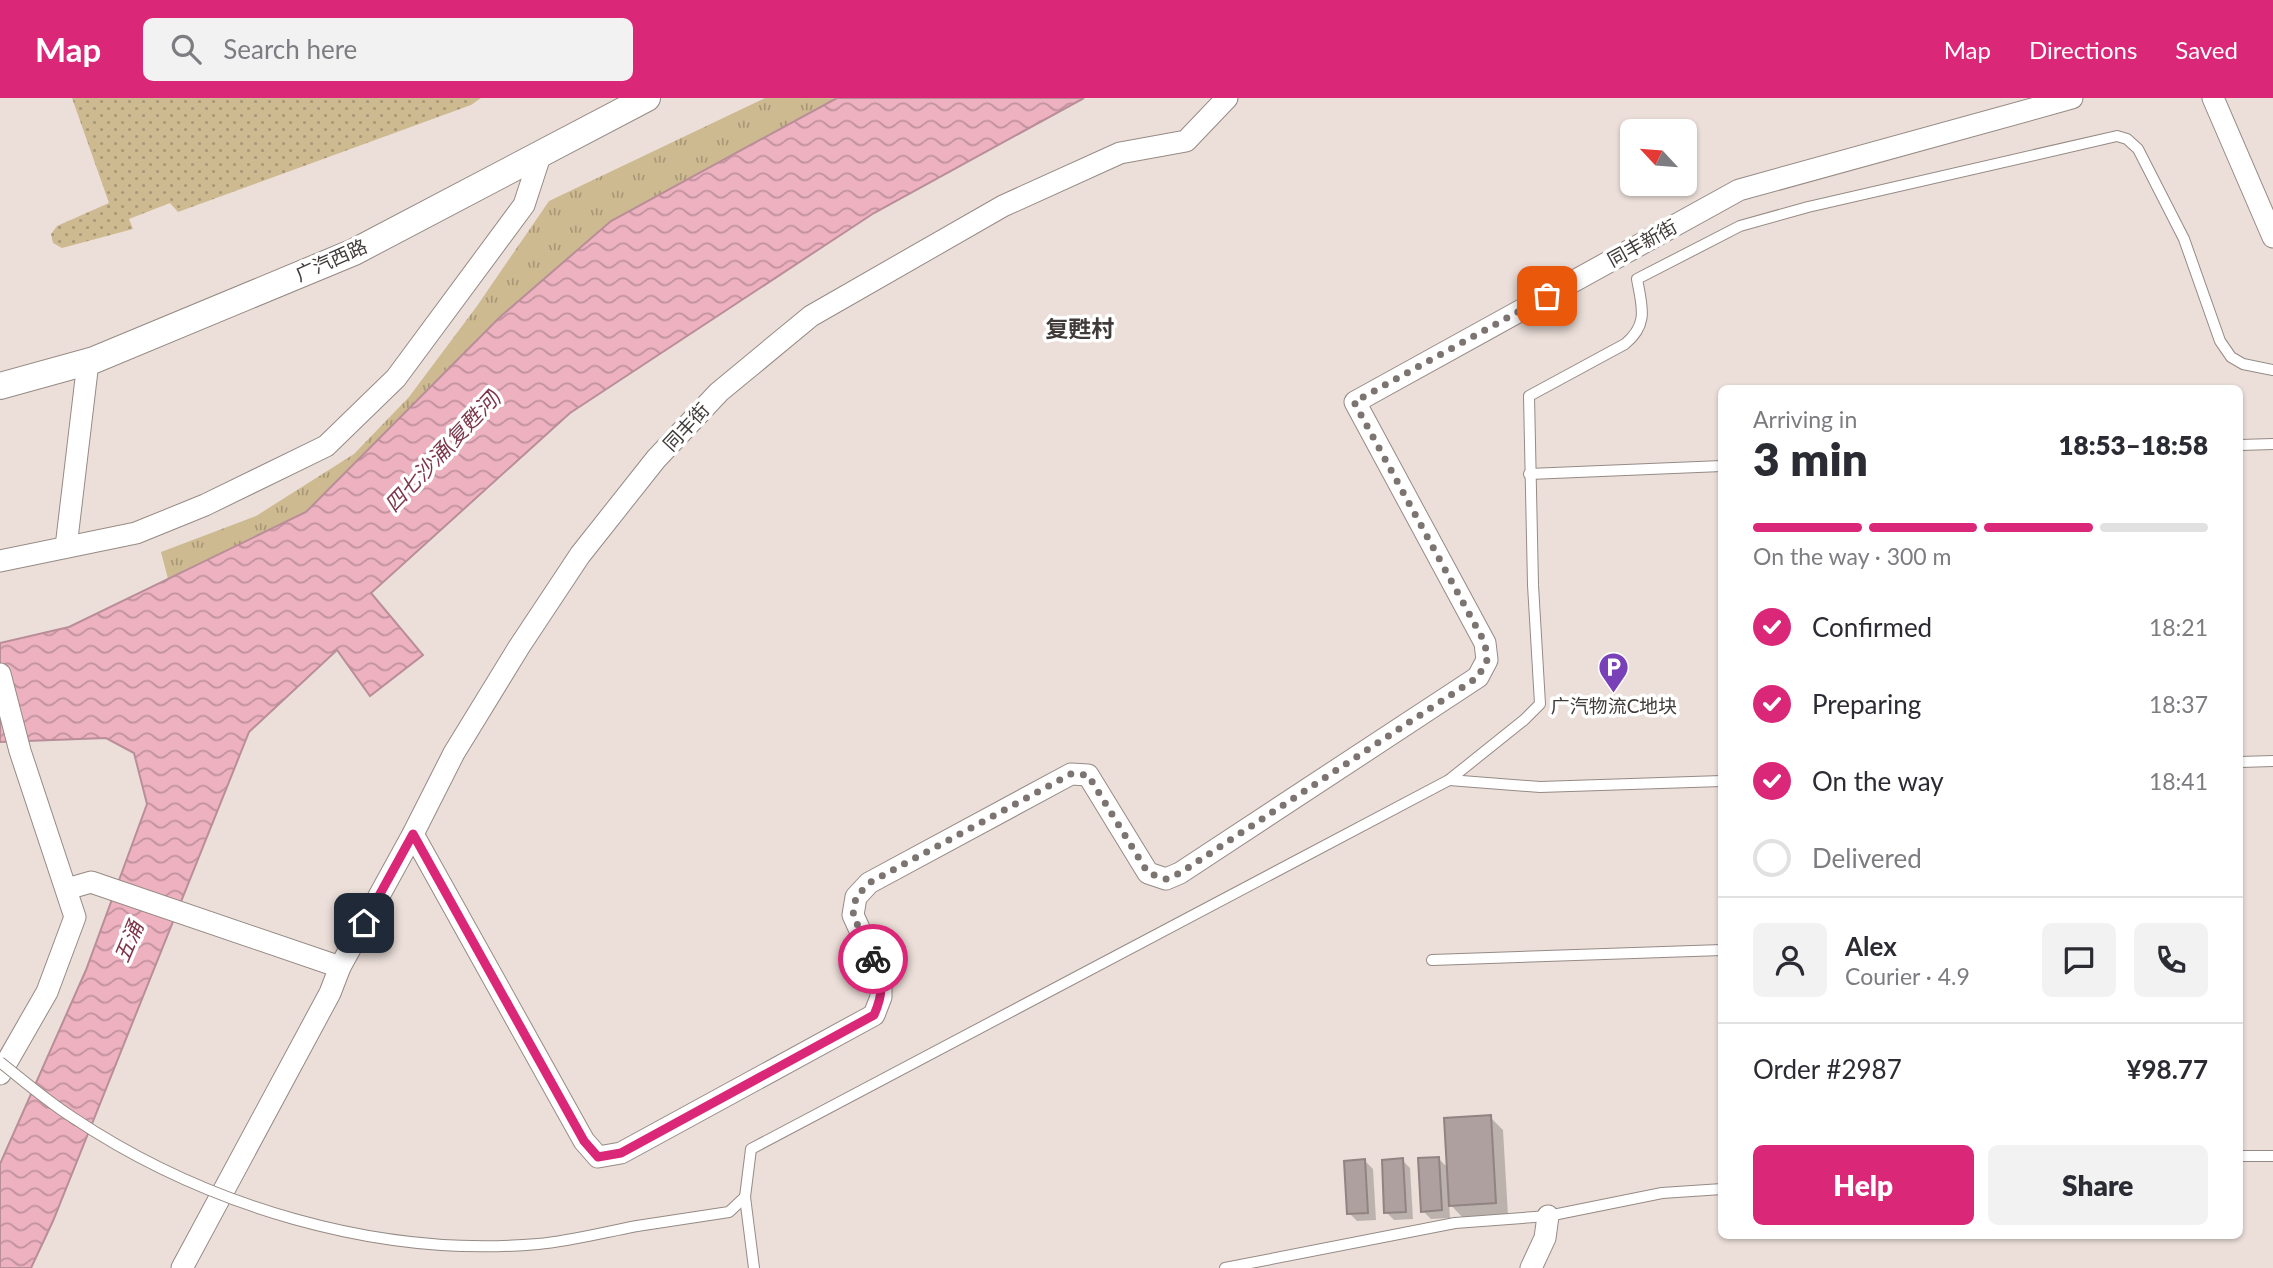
<!DOCTYPE html>
<meta charset="utf-8">
<style>
body{margin:0;font-family:Lato,"Noto Sans SC",sans-serif;background:#f2f2f3;color:#2b2b33;height:100vh;display:flex;flex-direction:column;font-size:26px;white-space:nowrap}
*{box-sizing:border-box;margin:0}
p{font-size:23px;color:#7c7c81}
.icon{flex:none;width:38px;height:38px;fill:none;stroke:currentColor;stroke-width:2;stroke-linecap:round;stroke-linejoin:round}
.map{position:relative;flex:1;overflow:hidden}
.details{position:absolute;left:1718px;top:287px;width:525px;height:854px;display:flex;flex-direction:column;background:#fff;border-radius:10px;box-shadow:0 2px 5px #0004}
.details>*{flex:none}
.needle{width:46px;rotate:296deg}
.tools{position:absolute;left:1620px;top:21px;display:grid;gap:14px}
.tools a{display:grid;place-items:center;width:77px;height:77px;border-radius:10px;background:#fff;box-shadow:0 2px 5px #0004;font-size:35px}
.pin{position:absolute;display:grid;place-items:center;width:60px;height:60px;color:#fff;margin:-30px;border-radius:14px;box-shadow:0 4px 10px #0006}
.courier{position:absolute;display:grid;place-items:center;width:70px;height:70px;margin:-35px;border:5px solid #db2777;border-radius:50%;background:#fff;color:#222;box-shadow:0 2px 9px #0007}
.summary em{font-style:normal;font-weight:800}
.summary div{display:flex;flex-direction:column-reverse}
.summary{display:flex;align-items:center;justify-content:space-between;height:119px;padding:0 35px}
h1{font-size:46px;font-weight:800;line-height:52px}
.bar{display:grid;grid-template-columns:repeat(4,1fr);gap:10px 7px;align-content:center;height:84px;padding:0 35px}
.bar i{height:9px;border-radius:5px;background:#e1e1e2}
.bar .current{background:#db2777}
.bar p{grid-column:span 4}
.line{display:flex;align-items:center;gap:18px;padding:0 35px;border-top:2px solid #e1e1e2}
.line div{flex:1}
.round{display:grid;place-items:center;flex:none;width:74px;height:74px;border-radius:10px;background:#f2f2f3}
ol{padding:0 35px;list-style:none}
li{display:flex;align-items:center;gap:21px;height:77px}
li p{margin-inline-start:auto}
li .icon{padding:7px;border-radius:50%;background:#db2777;color:#fff;stroke-width:4}
li:last-child{color:#7c7c81}
li i{width:38px;height:38px;border:4px solid #e1e1e2;border-radius:50%}
.primary-button{display:flex;gap:14px;margin-top:auto;padding:14px 35px}
.primary-button a{flex:1;height:80px;border-radius:10px;background:#db2777;color:#fff;font-size:28px;font-weight:800;line-height:80px;text-align:center}
.primary-button a+a{background:#f2f2f3;color:#2b2b33}
header{display:flex;align-items:center;gap:42px;box-sizing:border-box;height:98px;padding:0 35px;background:#db2777;color:#fff}
header strong{font-size:33px}
nav{display:flex;gap:38px;margin-inline-start:auto;font-size:24px}
.search{width:490px;height:63px;background:#f2f2f3;display:flex;align-items:center;gap:18px;box-sizing:border-box;padding:0 24px;border-radius:10px;color:#7c7c81;font-size:26px}
.map>svg:first-child{display:block}
.grass{fill:url(#grass-dots)}
.park{fill:url(#park-tufts)}
.water{fill:url(#water-waves);stroke:#b98e98;stroke-width:2}
.shadow{fill:#0003}
.building{fill:#ada09f;stroke:#918382;stroke-width:2}
.lines{fill:none;stroke-linecap:round;stroke-linejoin:round}
.service-casing{stroke:#968a85;stroke-width:12}
.minor-casing{stroke:#968a85;stroke-width:23}
.tertiary-casing{stroke:#968a85;stroke-width:28}
.service{stroke:#fff;stroke-width:10}
.minor{stroke:#fff;stroke-width:21}
.tertiary{stroke:#fff;stroke-width:26}
.service-bridge-casing{stroke:#968a85;stroke-width:12;stroke-linecap:butt}
.service-bridge{stroke:#fff;stroke-width:10}
.done{stroke:#7c7471;stroke-width:7;stroke-dasharray:0 12.6}
.route{stroke:#db2777;stroke-width:9}
.labels{text-anchor:middle;stroke-width:7;stroke-linejoin:round;paint-order:stroke}
.street-label{font-size:19px;fill:#403b39;stroke:#fff}
.poi-label{font-size:19px;fill:#403b39;stroke:#fff}
.water-label{font-size:21px;font-style:italic;fill:#7d354b;stroke:#fff}
.quarter-label{font-size:23px;font-weight:bold;fill:#403b39;stroke:#fff}
</style>
<header>
<strong>Map</strong>
<div class="search"><svg class="icon" aria-label="search" viewBox="0 0 24 24"><circle cx="10" cy="10" r="6"/><path d="M15 15l6 6"/></svg>Search here</div>
<nav><a>Map</a><a>Directions</a><a>Saved</a></nav>
</header>
<div class="map">
<svg width="2273" height="1170" viewBox="0 0 2273 1170">
<defs>
<pattern id="grass-dots" width="8" height="8" patternUnits="userSpaceOnUse" patternTransform="scale(1.75)"><rect width="8" height="8" fill="#ceba91"/><path d="M2 2h.1M6 6h.1" fill="none" stroke="#a99877" stroke-width="1.8" stroke-linecap="round"/></pattern>
<pattern id="park-tufts" width="24" height="20" patternUnits="userSpaceOnUse" patternTransform="scale(1.75)"><rect width="24" height="20" fill="#ceba91"/><path d="M3 7l-1-3M5 7V3M7 7l1-3M15 17l-1-3M17 17v-4M19 17l1-3" fill="none" stroke="#a99877"/></pattern>
<pattern id="water-waves" width="16" height="10" patternUnits="userSpaceOnUse" patternTransform="scale(1.75)"><rect width="16" height="10" fill="#edb1c0"/><path d="M0 5q4-4 8 0t8 0" fill="none" stroke="#c1919d"/></pattern>
</defs>
<rect width="100%" height="100%" fill="#ecdfd9"/>
<!-- grass -->
<polygon class="grass" points="72,0 481,0 471,7 178,114 170,105 129,121 133,131 62,150 53,145 51,136 57,128 109,105"/>
<!-- park -->
<polygon class="park" points="765,0 837,0 611,123 500,219 306,414 168,481 161,454 256,418 354,356 409,299 477,208 549,103"/>
<!-- water -->
<polygon class="water" points="837,0 1084,0 874,115 570,315 371,495 423,557 370,598 337,552 249,634 53,1123 31,1170 0,1170 0,1066 86,872 147,706 134,655 106,640 0,644 0,545 69,529 306,414 500,219 611,123"/>
<!-- shadow -->
<g class="shadow">
<polygon points="1490,1019 1503,1032 1508,1117 1463,1120 1449,1105 1450,1120 1431,1121 1423,1113 1439,1061 1449,1071"/>
<polygon points="1402,1062 1410,1070 1413,1121 1394,1122 1386,1114"/>
<polygon points="1365,1063 1373,1071 1376,1122 1357,1123 1349,1115"/>
</g>
<!-- building -->
<g class="building">
<polygon points="1491,1017 1496,1105 1449,1108 1444,1020"/>
<polygon points="1439,1059 1442,1112 1421,1114 1418,1060"/>
<polygon points="1403,1060 1406,1114 1384,1115 1382,1062"/>
<polygon points="1365,1061 1368,1115 1347,1116 1344,1063"/>
</g>
<g class="lines">
<defs>
<g id="service">
<polyline points="2240,347 2273,346"/>
<polyline points="1529,376 1722,368"/>
<polyline points="2240,664 2273,663"/>
<polyline points="1449,682 1540,689 1722,683"/>
<polyline points="1432,862 1722,852"/>
<polyline points="2240,1058 2273,1058"/>
<polyline points="637,1128 729,1114 745,1099"/>
<path d="M754,1170L745,1099L751,1051L1449,682L1524,622L1540,606L1533,487L1529,298L1625,246C1649,226 1642,209 1637,181L1740,128L1808,109L2117,38L2127,41L2138,51L2184,141L2220,243L2231,259L2243,266L2273,272"/>
<polyline points="1225,1170 1455,1125 1548,1118 1662,1095 1722,1091"/>
</g>
<g id="minor">
<polyline points="2213,0 2273,139"/>
<polyline points="66,449 88,264"/>
<polyline points="0,463 136,435 205,407 326,348 396,280 524,107 541,55"/>
<polyline points="0,576 20,653 75,819 47,894 0,976"/>
<polyline points="413,736 584,1043 598,1059 621,1055 874,917 881,899 881,879 853,817 856,799 869,785 1071,676 1088,677 1148,775 1166,781 1180,775 1478,579 1487,562 1485,545 1355,304 1739,92 2072,0"/>
<polyline points="67,791 91,784 340,869"/>
<polyline points="182,1170 330,895 340,869 413,736 454,655 519,549 580,457 656,361 719,294 811,218 1003,108 1120,55 1186,43 1227,0"/>
<polyline points="1531,1170 1545,1140 1548,1118"/>
</g>
<polyline id="tertiary" points="0,288 94,262 354,154 647,0"/>
</defs>
<!-- service casing -->
<use href="#service" class="service-casing"/>
<!-- minor casing -->
<use href="#minor" class="minor-casing"/>
<!-- tertiary casing -->
<use href="#tertiary" class="tertiary-casing"/>
<!-- service -->
<use href="#service" class="service"/>
<!-- minor -->
<use href="#minor" class="minor"/>
<!-- tertiary -->
<use href="#tertiary" class="tertiary"/>
<defs>
<path id="service-bridge" d="M0,964C24,983 47,1003 72,1019C205,1108 377,1160 538,1146C571,1143 605,1134 637,1128"/>
</defs>
<!-- service-bridge casing -->
<use href="#service-bridge" class="service-bridge-casing"/>
<!-- service-bridge -->
<use href="#service-bridge" class="service-bridge"/>
</g>
<g class="lines">
<!-- done -->
<polyline class="done" points="873,861 853,817 856,799 869,785 1071,676 1088,677 1148,775 1166,781 1180,775 1478,579 1487,562 1485,545 1354,304 1547,198"/>
<!-- route -->
<path class="route" d="M364,825L413,736L584,1043L598,1059L621,1055L874,917C884,894 883,884 873,861"/>
</g>
<!-- icons -->
<defs>
<symbol id="parking-pin" viewBox="-11 -11 22 30"><path d="M0 17L-7.5 6A9.5 9.5 0 1 1 7.5 6Z" fill="#7941b7" stroke="#fff"/><path d="M-3.5-5.5H1a3.5 3.5 0 0 1 0 7H-1V5.5H-3.5ZM-1-3.4V-.6H.8a1.4 1.4 0 0 0 0-2.8Z" fill="#fff"/></symbol>
</defs>
<g fill-rule="evenodd">
<use href="#parking-pin" x="1596" y="552" width="35" height="47"/>
</g>
<g class="labels">
<!-- street labels -->
<g class="street-label">
<text transform="translate(1642 145) rotate(-29)" y="7">同丰新街</text>
<text transform="translate(331 162) rotate(-24)" y="7">广汽西路</text>
<text transform="translate(686 329) rotate(-47)" y="7">同丰街</text>
</g>
<!-- poi labels -->
<g class="poi-label">
<text x="1614" y="615">广汽物流C地块</text>
</g>
<!-- water labels -->
<g class="water-label">
<text transform="translate(443 353) rotate(-47)" y="7">四七沙涌(复甦河)</text>
<text transform="translate(129 844) rotate(-67)" y="7">五涌</text>
</g>
<!-- quarter labels -->
<g class="quarter-label">
<text x="1080" y="239">复甦村</text>
</g>
</g>
</svg>
<div class="tools">
<a><svg class="needle" viewBox="-14 -14 28 28"><path d="M0-13l5 13h-10z" fill="#e53935"/><path d="M0 13l5-13h-10z" fill="#7c7c81"/></svg></a>
</div>
<div class="pin" style="left:1547px;top:198px;background:#ea580c"><svg class="icon" aria-label="bag" viewBox="0 0 24 24"><path d="M5 8h14l-1 12H6zM9 8a3 3 0 0 1 6 0"/></svg></div>
<div class="pin" style="left:364px;top:825px;background:#1f2937"><svg class="icon" aria-label="home" viewBox="0 0 24 24"><path d="M3 11l9-7 9 7M6 9v11h12V9"/></svg></div>
<div class="courier" style="left:873px;top:861px"><svg class="icon" aria-label="bike" viewBox="0 0 24 24"><circle cx="6" cy="16" r="4"/><circle cx="18" cy="16" r="4"/><path d="M6 16l4-8h5l3 8M10 8l3 8H6M13 5h3"/></svg></div>
<section class="details">
<div class="summary"><div><h1>3 min</h1><p>Arriving in</p></div><em>18:53–18:58</em></div>
<div class="bar"><i class="current"></i><i class="current"></i><i class="current"></i><i></i><p>On the way · 300 m</p></div>
<ol>
<li><svg class="icon" aria-label="check" viewBox="0 0 24 24"><path d="M5 12l5 5 9-10"/></svg>Confirmed<p>18:21</p></li>
<li><svg class="icon" aria-label="check" viewBox="0 0 24 24"><path d="M5 12l5 5 9-10"/></svg>Preparing<p>18:37</p></li>
<li><svg class="icon" aria-label="check" viewBox="0 0 24 24"><path d="M5 12l5 5 9-10"/></svg>On the way<p>18:41</p></li>
<li><i></i>Delivered</li>
</ol>
<div class="line" style="height:126px"><a class="round"><svg class="icon" aria-label="person" viewBox="0 0 24 24"><circle cx="12" cy="8" r="4"/><path d="M4 21q1-7 8-7t8 7"/></svg></a><div><b>Alex</b><p>Courier · 4.9</p></div><a class="round"><svg class="icon" aria-label="chat" viewBox="0 0 24 24"><path d="M4 5h16v11H9l-5 4z"/></svg></a><a class="round"><svg class="icon" aria-label="phone" viewBox="0 0 24 24"><path d="M5 4h4l2 5-3 2q2 4 5 5l2-3 5 2v4C11 20 4 13 5 4z"/></svg></a></div>
<div class="line" style="height:91px"><div>Order #2987</div><b>¥98.77</b></div>
<div class="primary-button"><a>Help</a><a>Share</a></div>
</section>
</div>
